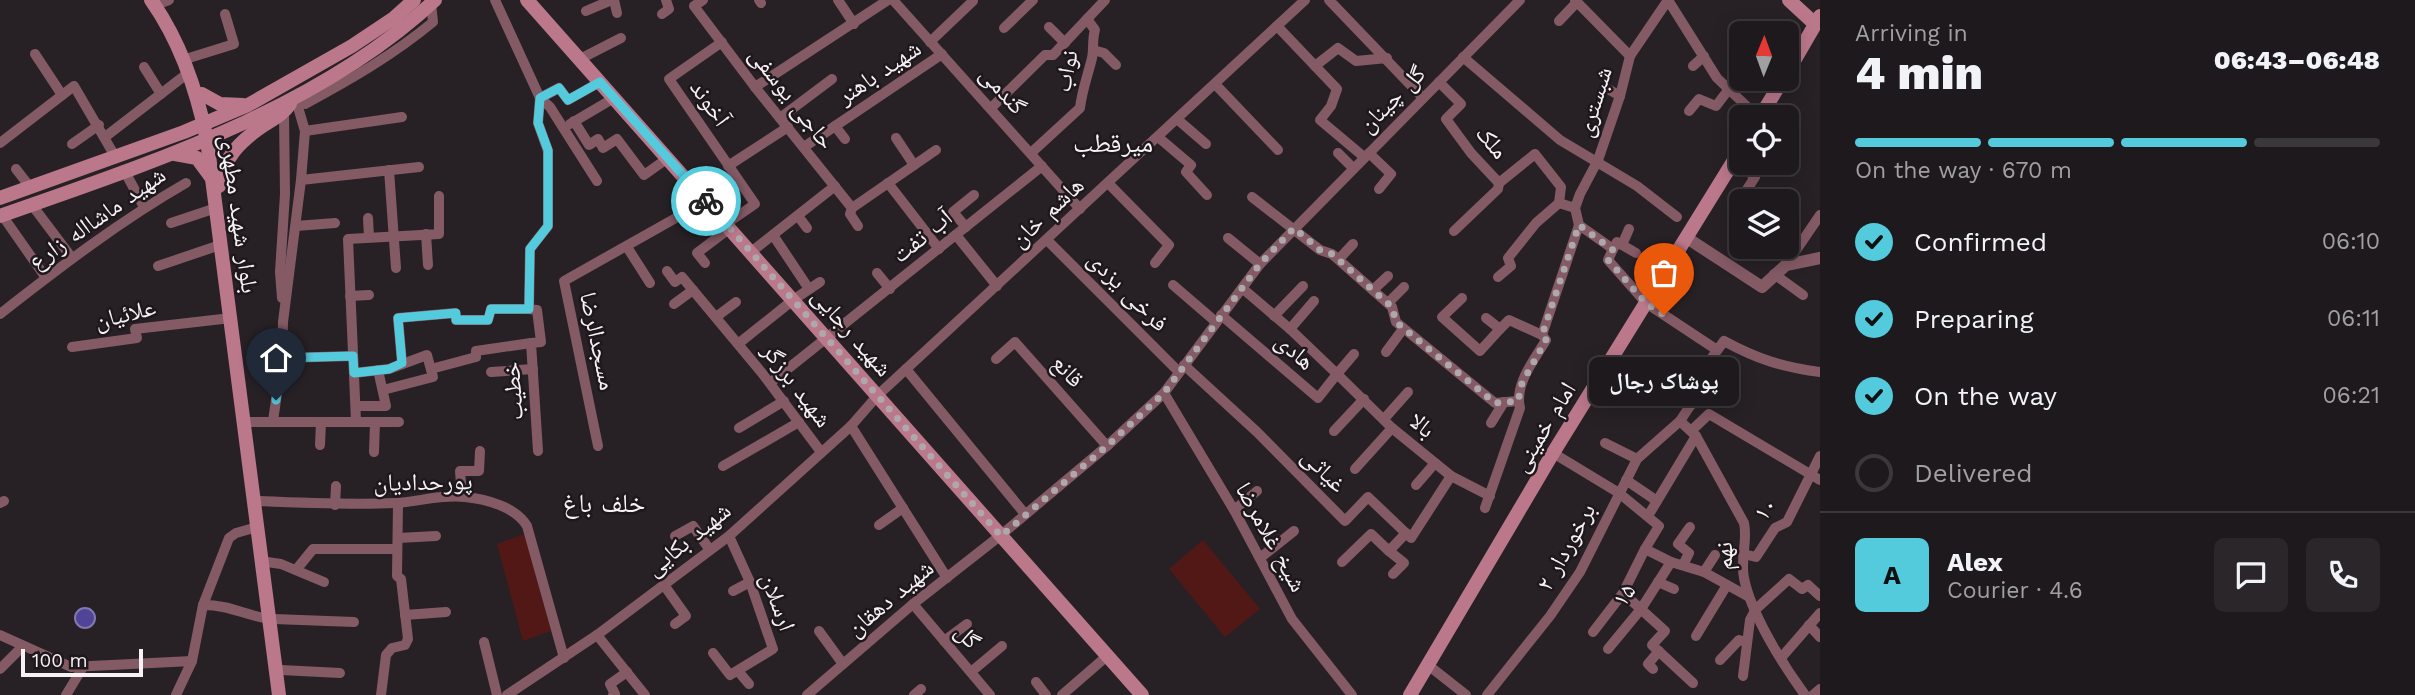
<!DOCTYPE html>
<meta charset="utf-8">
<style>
body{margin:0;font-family:"Work Sans","Noto Naskh Arabic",sans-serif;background:#2a2629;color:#f1f3f6;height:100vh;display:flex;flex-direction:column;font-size:26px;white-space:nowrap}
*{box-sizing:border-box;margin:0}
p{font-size:23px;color:#a0a0a3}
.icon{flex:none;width:38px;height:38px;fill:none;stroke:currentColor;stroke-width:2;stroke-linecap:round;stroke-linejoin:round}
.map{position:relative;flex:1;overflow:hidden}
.side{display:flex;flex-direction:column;background:#1d191c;width:595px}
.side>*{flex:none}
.needle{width:46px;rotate:1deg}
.buttons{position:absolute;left:1729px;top:21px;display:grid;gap:14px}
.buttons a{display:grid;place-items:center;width:70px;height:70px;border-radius:10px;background:#1d191c;box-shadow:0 4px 18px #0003,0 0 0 2px #3b383b;font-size:35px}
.scale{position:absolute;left:21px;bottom:18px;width:122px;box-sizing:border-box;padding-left:7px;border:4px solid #f6f1f4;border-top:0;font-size:19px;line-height:24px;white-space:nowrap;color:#f6f1f4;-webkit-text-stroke:5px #1e181c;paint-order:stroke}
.pin{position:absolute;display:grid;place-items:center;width:60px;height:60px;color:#fff;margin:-72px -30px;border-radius:50% 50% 50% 0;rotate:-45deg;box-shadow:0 0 7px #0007}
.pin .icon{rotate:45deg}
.courier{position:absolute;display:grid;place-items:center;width:70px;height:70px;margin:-35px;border:5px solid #54cadd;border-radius:50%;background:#fff;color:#222;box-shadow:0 2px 9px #0007}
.bubble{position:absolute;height:49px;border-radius:10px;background:#1d191c;box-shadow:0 4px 18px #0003,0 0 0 2px #3b383b;font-size:23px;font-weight:800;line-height:49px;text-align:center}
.headline em{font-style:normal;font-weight:800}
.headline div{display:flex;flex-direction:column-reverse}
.headline{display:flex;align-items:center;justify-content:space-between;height:119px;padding:0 35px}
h1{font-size:46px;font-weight:800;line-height:52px}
.bar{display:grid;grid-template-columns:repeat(4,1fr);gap:10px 7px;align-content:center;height:84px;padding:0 35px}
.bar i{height:9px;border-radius:5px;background:#3b383b}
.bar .on{background:#54cadd}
.bar p{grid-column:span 4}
.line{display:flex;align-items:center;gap:18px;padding:0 35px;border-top:2px solid #3b383b}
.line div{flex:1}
.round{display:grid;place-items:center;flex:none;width:74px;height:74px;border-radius:10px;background:#2a2629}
ol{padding:0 35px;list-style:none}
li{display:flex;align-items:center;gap:21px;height:77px}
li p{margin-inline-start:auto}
li .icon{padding:7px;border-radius:50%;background:#54cadd;color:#111;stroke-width:4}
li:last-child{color:#a0a0a3}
li i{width:38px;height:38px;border:4px solid #3b383b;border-radius:50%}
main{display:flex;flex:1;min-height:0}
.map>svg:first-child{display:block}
.green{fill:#521815}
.water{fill:#4f4496;stroke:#8178b2;stroke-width:2}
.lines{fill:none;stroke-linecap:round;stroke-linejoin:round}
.minor{stroke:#845a65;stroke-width:10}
.tertiary{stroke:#845a65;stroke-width:12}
.secondary{stroke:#bb788b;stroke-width:14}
.done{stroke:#aea8ac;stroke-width:7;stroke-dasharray:0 12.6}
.route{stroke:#54cadd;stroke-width:9}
.labels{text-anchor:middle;stroke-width:5;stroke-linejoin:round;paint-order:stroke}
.street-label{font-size:24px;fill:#f6f1f4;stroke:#1e181c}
.neighbourhood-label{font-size:26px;fill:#f6f1f4;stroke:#1e181c}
</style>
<main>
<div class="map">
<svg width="1820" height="695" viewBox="0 0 1820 695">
<rect width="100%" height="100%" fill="#272125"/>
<!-- green -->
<g class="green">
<polygon points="525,534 551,631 523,641 497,544"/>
<polygon points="1203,540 1260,609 1225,637 1169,569"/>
</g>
<!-- water -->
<circle class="water" cx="85" cy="618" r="10"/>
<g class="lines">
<!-- minor -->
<g class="minor">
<polyline points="495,0 540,98 559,88 568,100 600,82"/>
<polyline points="614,0 617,13"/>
<polyline points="703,0 694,6 755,87 852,208 850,214 858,226"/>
<polyline points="759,0 761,3"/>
<polyline points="838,0 854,24"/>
<polyline points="893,0 1080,209"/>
<polyline points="1329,0 1423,98"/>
<polyline points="1575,0 1630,56"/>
<polyline points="1668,0 1717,78 1758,117"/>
<polyline points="161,3 169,0"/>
<polyline points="586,11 612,0"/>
<polyline points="662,14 669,9 666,0"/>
<polyline points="1559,21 1577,2"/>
<polyline points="1277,26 1337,89 1331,106 1320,120 1364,157"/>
<polyline points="1049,27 1065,43"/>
<polyline points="1004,28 1033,0"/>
<polyline points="722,42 669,79 755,204 726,224"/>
<polyline points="930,42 973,1"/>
<polyline points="1093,50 1104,53 1116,65"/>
<polyline points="35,54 62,95"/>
<polyline points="1463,57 1560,140 1637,186 1677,217"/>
<polyline points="189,58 234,44 225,14"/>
<polyline points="580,59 621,38"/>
<polyline points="1315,66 1338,48 1356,61 1387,58"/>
<polyline points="1693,66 1704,56"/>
<polyline points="144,67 161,94"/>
<polyline points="1439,82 1461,104 1446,119 1471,153 1499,183 1535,154 1561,187 1559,203"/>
<polyline points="1215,84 1278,150"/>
<polyline points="755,87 888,0"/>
<polyline points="1608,89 1620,96"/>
<path d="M295,97L305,104C350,80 393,55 433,22L431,3"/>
<polyline points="991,108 1045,55 1053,55 1105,0"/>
<polyline points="1689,111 1699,99 1716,106 1729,89"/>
<polyline points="780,118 832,79"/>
<polyline points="1177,119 1206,144"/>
<polyline points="574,121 589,145 598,139 603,148 617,139 644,175 668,158"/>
<polyline points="570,124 614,98"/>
<polyline points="835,126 845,139"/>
<polyline points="305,131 402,117"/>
<polyline points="105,137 188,73"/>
<polyline points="1158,137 1191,165 1186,172 1207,195"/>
<polyline points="896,138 914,165"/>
<polyline points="0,143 74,86 116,158"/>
<polyline points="72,144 99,125"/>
<polyline points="804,147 942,54"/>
<path d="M1031,153L1080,108C1082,90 1088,75 1092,58C1094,49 1092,39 1095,30L1087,19"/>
<polyline points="1338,153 1353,168"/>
<polyline points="1369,153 1391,174 1379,189"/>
<polyline points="1734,161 1755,177 1744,194"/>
<polyline points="728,166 788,127"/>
<polyline points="16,169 30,187"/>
<polyline points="124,170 144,207"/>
<polyline points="389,170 396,268"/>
<polyline points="301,180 419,167"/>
<polyline points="888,183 939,249"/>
<polyline points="1108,183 1169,245 1155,263"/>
<polyline points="1252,197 1320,250 1332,254 1392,307 1396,322 1495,403 1518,401"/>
<polyline points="32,205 72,258"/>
<polyline points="852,208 936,150"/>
<polyline points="2,215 46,278"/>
<polyline points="798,216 807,228"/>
<polyline points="368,218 369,237"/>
<polyline points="171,223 216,208"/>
<polyline points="1579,225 1575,208 1580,194 1598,160 1620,96 1630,56 1668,0"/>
<polyline points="1579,225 1613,249 1608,260 1646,303 1717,350"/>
<polyline points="296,226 335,223"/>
<polyline points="966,227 953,212 974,195"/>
<polyline points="1454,231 1498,189 1499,183"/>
<polyline points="426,234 428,265"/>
<polyline points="773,235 809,289"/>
<polyline points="956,235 997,286"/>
<polyline points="1228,238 1260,264"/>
<polyline points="1047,240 1179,372"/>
<polyline points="1622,245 1629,229"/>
<polyline points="627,247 650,283"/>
<polyline points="1613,249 1617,242 1636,253"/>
<polyline points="751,252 835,186"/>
<polyline points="1339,259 1353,244"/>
<polyline points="705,263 697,253 730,228"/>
<polyline points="1786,265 1820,215"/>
<polyline points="158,266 220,245"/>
<polyline points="667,271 675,282 682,277 762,373 821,452"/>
<polyline points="877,273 890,289"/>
<polyline points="1774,274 1803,295"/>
<polyline points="1498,277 1511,266 1508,258 1536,223 1559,203 1575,208"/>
<polyline points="1173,285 1216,322"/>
<polyline points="1242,288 1290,329 1337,374 1354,354"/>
<polyline points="1373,290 1388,276"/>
<polyline points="350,296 369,295"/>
<polyline points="282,298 280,272 285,194 284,113"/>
<polyline points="1462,298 1442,317 1480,351 1500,329"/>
<polyline points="1388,303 1404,287"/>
<polyline points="674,304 693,290"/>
<path d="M0,314C60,267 120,221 186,183"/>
<polyline points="1221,315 1318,398 1337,374 1392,428 1451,476 1490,496"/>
<polyline points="1274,316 1303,286"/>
<polyline points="716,317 736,302"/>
<polyline points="1486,318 1500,329 1509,320 1542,335"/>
<polyline points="1290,329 1314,301"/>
<polyline points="738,344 793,300 820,282"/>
<polyline points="72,347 137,338 135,329 231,318"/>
<polyline points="1386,352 1403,329"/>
<polyline points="282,358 353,356"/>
<polyline points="996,359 1015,342 1107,446"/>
<polyline points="402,363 398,318 455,313 456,320 488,320 491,309 529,309"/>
<polyline points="1184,365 1257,432 1345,521 1368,497 1411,538 1451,476"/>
<polyline points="431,369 476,357 476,351 531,343"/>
<polyline points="906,369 1025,514"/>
<polyline points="491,372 533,369"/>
<polyline points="354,373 389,369 427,355 433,377 383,390"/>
<polyline points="770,383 1042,166"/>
<polyline points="1656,383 1691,405"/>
<polyline points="1164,393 1234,510 1292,619 1352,695"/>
<polyline points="356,406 386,406 378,370"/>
<polyline points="1384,419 1408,392"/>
<polyline points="273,421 282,358 283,322 301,180 305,131 295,97"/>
<polyline points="356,421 348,239 439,234 439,196"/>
<path d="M1680,421L1696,436L1744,523C1748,541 1740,560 1744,578C1751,614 1783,665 1805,695"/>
<polyline points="249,422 399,422"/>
<polyline points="1491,423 1504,402"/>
<polyline points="851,426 947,578"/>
<polyline points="739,428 784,401"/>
<polyline points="1692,430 1709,414 1820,480"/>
<polyline points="1334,431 1364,399"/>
<polyline points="1605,443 1637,459"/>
<polyline points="320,445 321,422"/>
<polyline points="598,446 564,281 706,201"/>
<polyline points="538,451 531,343 541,342 537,310 529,309 530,249 548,226 548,151 538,123 540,98 550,107 597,181"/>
<polyline points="374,452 375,422"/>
<polyline points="1553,453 1619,493 1659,526 1645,549 1623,593 1593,632"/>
<polyline points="723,466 799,422"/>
<polyline points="1355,469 1392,428"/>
<polyline points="1626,480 1657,501"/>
<polyline points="1416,485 1435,463"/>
<polyline points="462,496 460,471 479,471 480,451"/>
<path d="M259,501C304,503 349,505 395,503C417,502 442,494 465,497C486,499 516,507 527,526L564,658"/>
<polyline points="0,503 4,501"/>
<polyline points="335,505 336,486"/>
<path d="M1485,508L1520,408C1514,384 1535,359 1546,340L1542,335L1579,225"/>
<polyline points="1234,510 1257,491"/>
<polyline points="1648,516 1696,436"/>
<polyline points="879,525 903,508"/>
<polyline points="675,536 693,526 710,550"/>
<polyline points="398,538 436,536"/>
<polyline points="1645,549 1671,562 1704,572 1749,597"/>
<polyline points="1389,551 1404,563 1393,574"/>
<polyline points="1743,554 1756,557 1775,528 1787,522 1820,456"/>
<polyline points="1260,558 1294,531"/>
<polyline points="267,562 281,564 324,582"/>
<polyline points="1342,562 1371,534 1389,551 1406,533"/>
<polyline points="1683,565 1689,553 1678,544 1690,527"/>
<polyline points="296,570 313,549 397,549"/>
<polyline points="1704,572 1715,555"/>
<polyline points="1658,582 1674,589"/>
<polyline points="664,585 686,616 675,624"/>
<polyline points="733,591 750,582"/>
<polyline points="1623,593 1665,631 1652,645 1693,683"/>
<polyline points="913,604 990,695"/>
<path d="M203,605C230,605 244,615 269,619"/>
<polyline points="405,615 446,612"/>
<polyline points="274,619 354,622"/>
<polyline points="1809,625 1820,637"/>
<polyline points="819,631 843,664"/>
<polyline points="0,635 71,667 192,661"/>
<polyline points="597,635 645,695"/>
<polyline points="1696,636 1727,585"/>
<polyline points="944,641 967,624"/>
<polyline points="484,642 497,695"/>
<polyline points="1608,649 1641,609 1671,562"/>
<polyline points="713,653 730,675 773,649 750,582 729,536"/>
<polyline points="1781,658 1820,613"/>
<polyline points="1720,660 1739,640 1746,642"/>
<polyline points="1428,665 1466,695"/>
<polyline points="0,669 23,646"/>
<polyline points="1653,669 1648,664 1659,651"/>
<polyline points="281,670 340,673"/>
<polyline points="738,671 749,684"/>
<polyline points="971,672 1002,646"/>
<polyline points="1743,676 1750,620 1756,609 1789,579 1802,589 1808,585 1820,596"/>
<polyline points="1036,682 1046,695"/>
<polyline points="66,695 83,667"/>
<polyline points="176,695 192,661 203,605 229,538 236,533 257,527"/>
<polyline points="381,695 386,655 392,648 405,645 408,639 401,579 397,576 398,503"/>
<polyline points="507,695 597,635 729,536 851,426 878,395 1305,0"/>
<polyline points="613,695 615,694 610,684 627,672"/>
<polyline points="807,695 913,604 1001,535 1107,446 1164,393 1260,264 1520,0"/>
<polyline points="914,695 921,689"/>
<polyline points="1062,695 1107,656"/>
<path d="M1487,695L1550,616L1580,572L1637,459L1680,421L1694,400L1708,363L1724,341C1757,359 1782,367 1820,372"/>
<polyline points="1813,695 1820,689"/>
</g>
<!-- tertiary -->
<polyline class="tertiary" points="1687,238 1762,287 1786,265 1820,258"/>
<!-- secondary -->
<g class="secondary">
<path d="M151,0C180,41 197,91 207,140L279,695"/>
<polyline points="527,0 1142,695"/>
<polyline points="1789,0 1815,24"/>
<polyline points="1787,73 1820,16"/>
<polyline points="202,94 220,104 243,105"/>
<polyline points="1760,117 1783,79"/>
<polyline points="175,154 197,158 211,177"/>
<path d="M219,186C224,157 240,141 264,125C275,118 283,114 290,104"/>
<polyline points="0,198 184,132 248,105 352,46 394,18 414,0"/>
<path d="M0,216C148,164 319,109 435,0"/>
<polyline points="1410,695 1553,453 1741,149"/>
</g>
</g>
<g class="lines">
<!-- done -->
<polyline class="done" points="706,201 1001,536 1107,446 1164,393 1260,264 1294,228 1320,250 1332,254 1392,307 1396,322 1495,403 1518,401 1522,383 1546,340 1542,335 1579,225 1613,250 1608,260 1646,303 1664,315"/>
<!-- route -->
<polyline class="route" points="276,400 282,358 353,356 354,373 389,369 402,363 398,318 456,313 456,320 488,320 491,309 529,309 530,249 548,226 548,150 538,123 540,98 559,88 568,100 600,82 706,201"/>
</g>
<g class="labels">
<!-- street labels -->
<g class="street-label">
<text transform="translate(1066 71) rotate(-79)" y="8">نواب</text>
<text transform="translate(879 72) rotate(-34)" y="8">شهید باهنر</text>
<text transform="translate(1003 90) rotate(48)" y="8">گندمی</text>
<text transform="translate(792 98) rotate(52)" y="8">حاجی یوسفی</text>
<text transform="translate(1392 99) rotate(-45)" y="8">گل چینان</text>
<text transform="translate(1594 102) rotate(-73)" y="8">شبستری</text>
<text transform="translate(710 103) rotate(55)" y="8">آخوند</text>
<text transform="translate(1492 142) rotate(50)" y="8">ملک</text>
<text transform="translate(1047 212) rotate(-43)" y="8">هاشم خان</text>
<text transform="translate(239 214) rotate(82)" y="8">بلوار شهید مطهری</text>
<text transform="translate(97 218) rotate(-35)" y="8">شهید ماشااله زارع</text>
<text transform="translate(922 236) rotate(-39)" y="8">آب تفت</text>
<text transform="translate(1128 291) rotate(45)" y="8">فرخی یزدی</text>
<text transform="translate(125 314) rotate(-14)" y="8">علائیان</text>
<text transform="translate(852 332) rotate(49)" y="8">شهید رجایی</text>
<text transform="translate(598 341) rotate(78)" y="8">مسجدالرضا</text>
<text transform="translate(1295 351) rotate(41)" y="8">هادی</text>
<text transform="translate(1068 371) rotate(48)" y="8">قانع</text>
<text transform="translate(797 385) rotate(53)" y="8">شهید برزگر</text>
<text transform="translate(513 391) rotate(-94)" y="8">خطیب</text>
<text transform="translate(1422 425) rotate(40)" y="8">بالا</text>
<text transform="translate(1544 427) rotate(-59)" y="8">امام خمینی</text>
<text transform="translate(1324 470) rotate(45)" y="8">غیاثی</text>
<text transform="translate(423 482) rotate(-1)" y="8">پورحدادیان</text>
<text transform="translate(1765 509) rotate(-52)" y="8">۱۰</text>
<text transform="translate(1271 537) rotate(61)" y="8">شیخ غلامرضا</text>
<text transform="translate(688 539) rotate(-39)" y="8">شهید بکایی</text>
<text transform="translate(1566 547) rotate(-61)" y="8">برخوردار ۲</text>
<text transform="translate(1724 556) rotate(-90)" y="8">نهم</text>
<text transform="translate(1624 595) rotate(-55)" y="8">۱۵</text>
<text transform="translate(890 598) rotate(-40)" y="8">شهید دهقان</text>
<text transform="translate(778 602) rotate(70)" y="8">ارسلان</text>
<text transform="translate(968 636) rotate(50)" y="8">گل</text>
</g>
<!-- neighbourhood labels -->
<g class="neighbourhood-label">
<text x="1113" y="152">میرقطب</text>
<text x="604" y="512">خلف باغ</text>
</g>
</g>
</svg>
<div class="buttons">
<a><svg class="needle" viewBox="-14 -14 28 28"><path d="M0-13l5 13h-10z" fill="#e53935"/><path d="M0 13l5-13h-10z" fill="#a0a0a3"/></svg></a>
<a><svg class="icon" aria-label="locate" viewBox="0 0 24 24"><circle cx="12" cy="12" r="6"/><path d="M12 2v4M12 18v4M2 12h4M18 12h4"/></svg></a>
<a><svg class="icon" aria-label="layers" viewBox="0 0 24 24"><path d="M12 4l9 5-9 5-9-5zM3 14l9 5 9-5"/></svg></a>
</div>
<div class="scale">100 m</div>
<div class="pin" style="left:1664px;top:315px;background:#ea580c"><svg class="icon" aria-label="bag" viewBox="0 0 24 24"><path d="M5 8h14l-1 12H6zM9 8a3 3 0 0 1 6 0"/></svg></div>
<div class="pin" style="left:276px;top:400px;background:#1f2937"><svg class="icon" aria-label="home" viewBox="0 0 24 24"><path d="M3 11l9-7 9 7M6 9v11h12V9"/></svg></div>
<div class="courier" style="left:706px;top:201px"><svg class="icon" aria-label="bike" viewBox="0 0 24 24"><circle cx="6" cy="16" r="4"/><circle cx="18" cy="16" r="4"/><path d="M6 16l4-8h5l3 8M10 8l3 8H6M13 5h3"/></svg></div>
<div class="bubble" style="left:1589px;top:357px;width:150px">پوشاک رجال</div>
</div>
<section class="side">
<div class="headline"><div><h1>4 min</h1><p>Arriving in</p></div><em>06:43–06:48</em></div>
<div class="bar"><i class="on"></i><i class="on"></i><i class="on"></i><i></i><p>On the way · 670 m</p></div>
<ol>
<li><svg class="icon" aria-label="check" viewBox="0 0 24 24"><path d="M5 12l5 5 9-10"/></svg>Confirmed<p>06:10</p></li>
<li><svg class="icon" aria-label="check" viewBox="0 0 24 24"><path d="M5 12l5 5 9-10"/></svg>Preparing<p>06:11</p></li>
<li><svg class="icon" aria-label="check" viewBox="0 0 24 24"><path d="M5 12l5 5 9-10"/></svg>On the way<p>06:21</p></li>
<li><i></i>Delivered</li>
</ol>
<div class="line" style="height:126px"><b class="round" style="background:#54cadd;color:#111">A</b><div><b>Alex</b><p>Courier · 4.6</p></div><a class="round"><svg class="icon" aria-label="chat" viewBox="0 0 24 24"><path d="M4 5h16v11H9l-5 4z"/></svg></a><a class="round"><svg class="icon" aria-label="phone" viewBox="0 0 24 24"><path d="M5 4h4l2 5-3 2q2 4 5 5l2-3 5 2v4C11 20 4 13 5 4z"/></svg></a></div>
</section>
</main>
